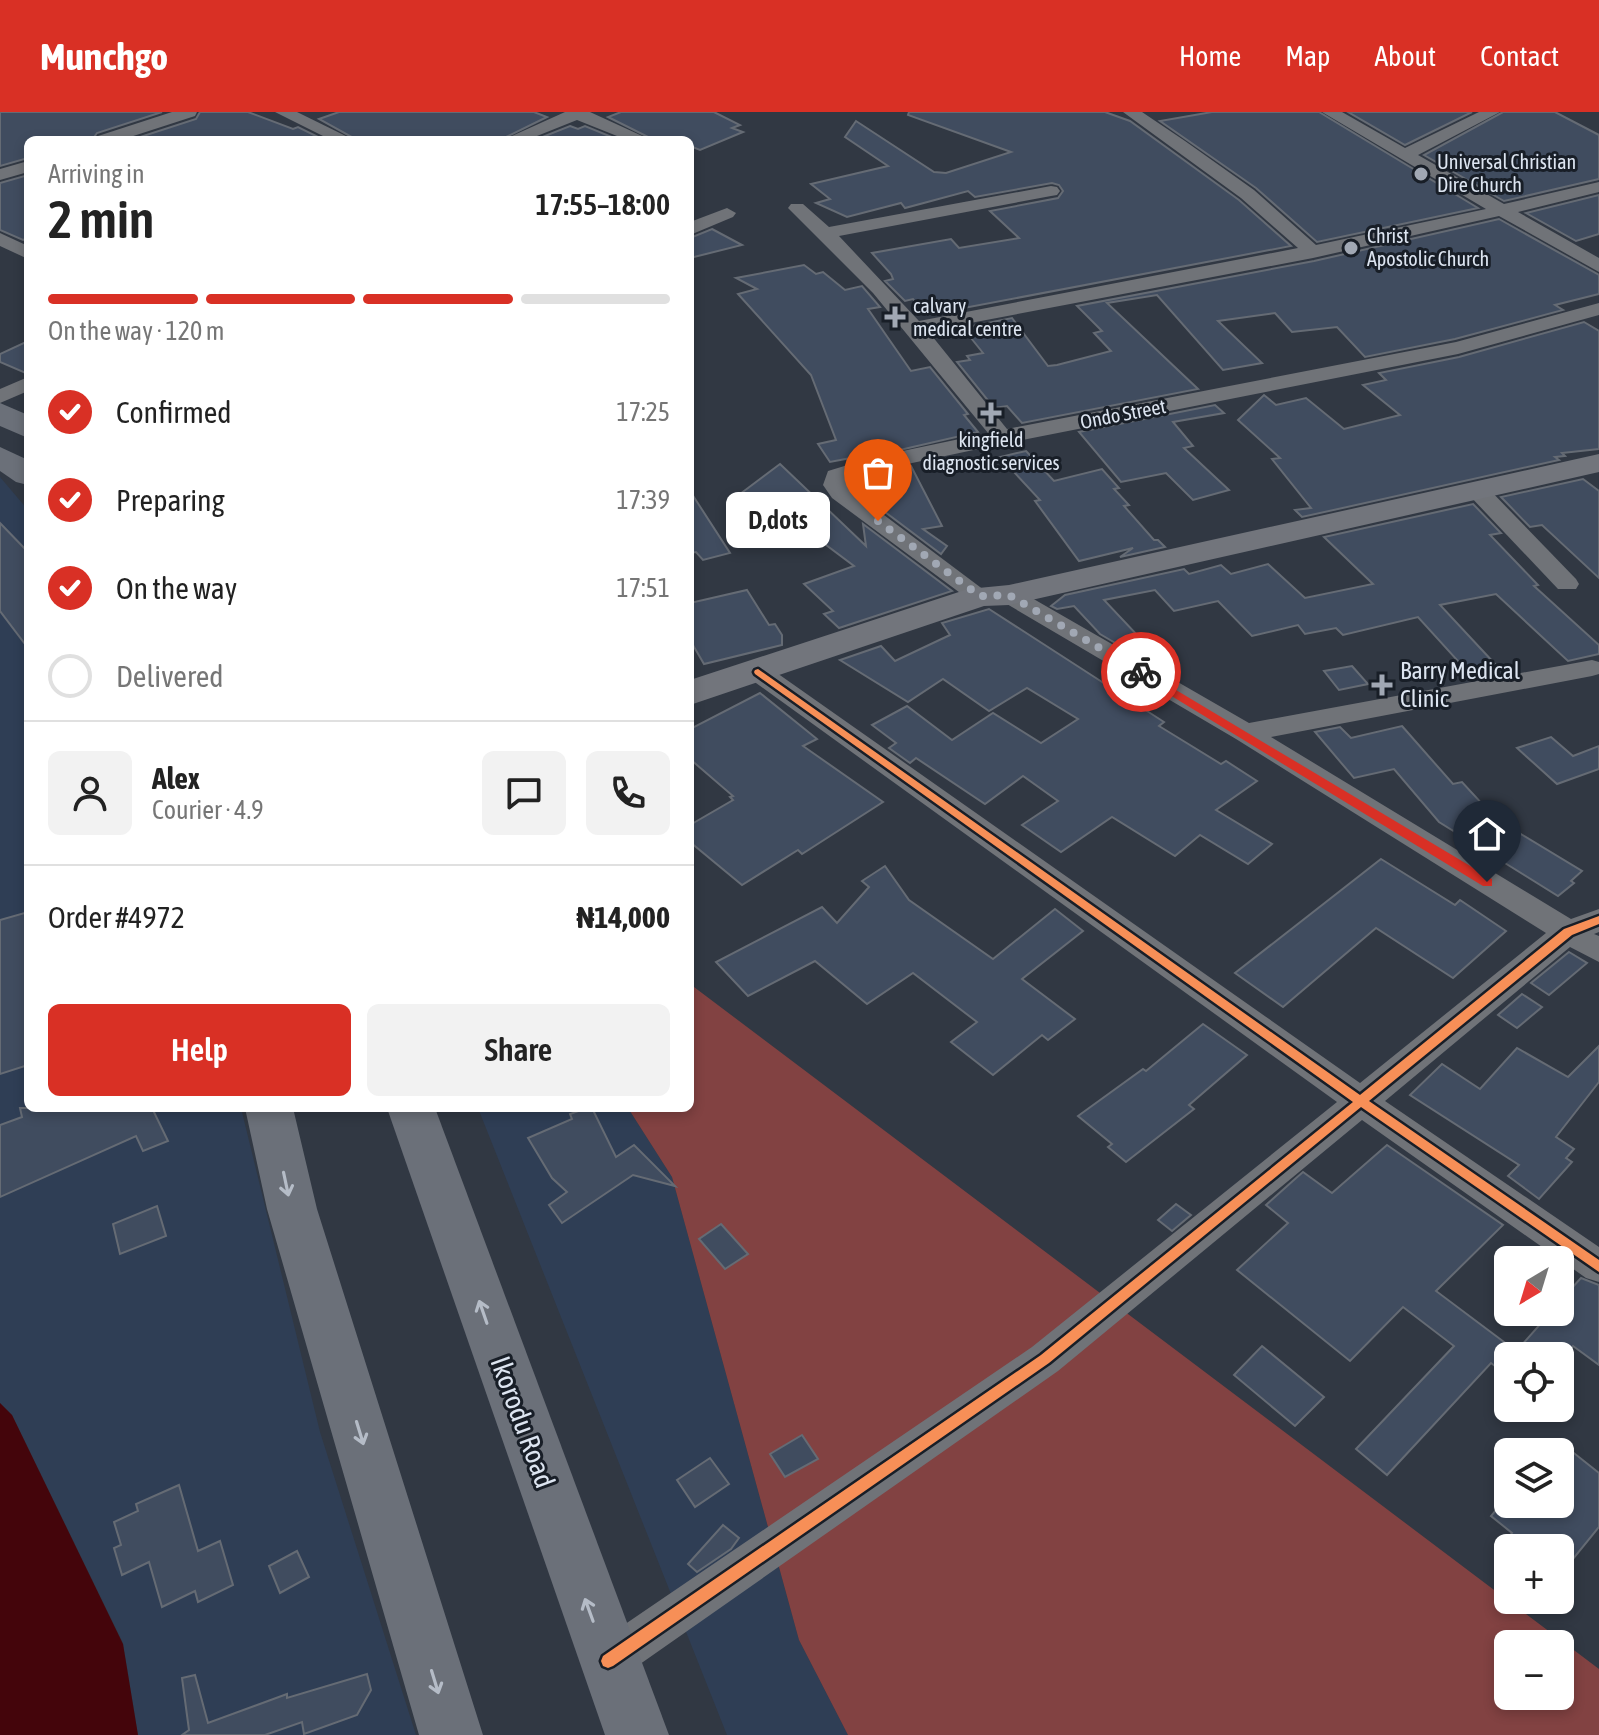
<!DOCTYPE html>
<meta charset="utf-8">
<style>
body{margin:0;font-family:"Asap Condensed",sans-serif;background:#f2f2f2;color:#222;height:100vh;display:flex;flex-direction:column;font-size:30px;white-space:nowrap}
*{box-sizing:border-box;margin:0}
p{font-size:26px;color:#767676}
.icon{flex:none;width:44px;height:44px;fill:none;stroke:currentColor;stroke-width:2;stroke-linecap:round;stroke-linejoin:round}
.map{position:relative;flex:1;overflow:hidden}
.details{position:absolute;left:24px;top:24px;width:670px;height:976px;display:flex;flex-direction:column;background:#fff;border-radius:12px;box-shadow:0 4px 12px #0003}
.details>*{flex:none}
.needle{width:52px;rotate:218deg}
.tools{position:absolute;left:1494px;top:1134px;display:grid;gap:16px}
.tools a{display:grid;place-items:center;width:80px;height:80px;border-radius:12px;background:#fff;box-shadow:0 4px 12px #0003;font-size:40px}
.pin{position:absolute;display:grid;place-items:center;width:68px;height:68px;color:#fff;margin:-82px -34px;border-radius:50% 50% 50% 0;rotate:-45deg;box-shadow:0 0 8px #0007}
.pin .icon{rotate:45deg}
.courier{position:absolute;display:grid;place-items:center;width:80px;height:80px;margin:-40px;border:6px solid #d93025;border-radius:50%;background:#fff;color:#222;box-shadow:0 2px 10px #0007}
.bubble{position:absolute;height:56px;border-radius:12px;background:#fff;box-shadow:0 4px 12px #0003;font-size:26px;font-weight:600;line-height:56px;text-align:center}
.summary em{font-style:normal;font-weight:600}
.summary div{display:flex;flex-direction:column-reverse}
.summary{display:flex;align-items:center;justify-content:space-between;height:136px;padding:0 24px}
h1{font-size:52px;font-weight:600;line-height:60px}
.bar{display:grid;grid-template-columns:repeat(4,1fr);gap:12px 8px;align-content:center;height:96px;padding:0 24px}
.bar i{height:10px;border-radius:6px;background:#e0e0e0}
.bar .active{background:#d93025}
.bar p{grid-column:span 4}
.line{display:flex;align-items:center;gap:20px;padding:0 24px;border-top:2px solid #e0e0e0}
.line div{flex:1}
.round{display:grid;place-items:center;flex:none;width:84px;height:84px;border-radius:12px;background:#f2f2f2}
ol{padding:0 24px;list-style:none}
li{display:flex;align-items:center;gap:24px;height:88px}
li p{margin-inline-start:auto}
li .icon{padding:8px;border-radius:50%;background:#d93025;color:#fff;stroke-width:4}
li:last-child{color:#767676}
li i{width:44px;height:44px;border:4px solid #e0e0e0;border-radius:50%}
.cta{display:flex;gap:16px;margin-top:auto;padding:16px 24px}
.cta a{flex:1;height:92px;border-radius:12px;background:#d93025;color:#fff;font-size:32px;font-weight:600;line-height:92px;text-align:center}
.cta a+a{background:#f2f2f2;color:#222}
header{display:flex;align-items:center;gap:48px;box-sizing:border-box;height:112px;padding:0 40px;background:#d93025;color:#fff}
header strong{font-size:38px}
nav{display:flex;gap:44px;margin-inline-start:auto;font-size:28px}
.map>svg:first-child{display:block}
.built{fill:#2f3e55}
.green{fill:#824242;fill-rule:evenodd}
.water{fill:#44050b}
.building{fill:#404c5f;stroke:#656b74;stroke-width:2}
.lines{fill:none;stroke-linecap:round;stroke-linejoin:round}
.street{fill:#707378;fill-rule:evenodd}
.secondary{fill:#72757c;fill-rule:evenodd}
.highway{fill:#6b7079;fill-rule:evenodd}
.cycleway-casing{stroke:#181e27;stroke-width:5}
.cycleway{fill:#f78f57;fill-rule:evenodd}
.oneway{stroke:#b5bcc7}
.route{fill:#d93025}
.done{stroke:#a1a8b4;stroke-width:8;stroke-dasharray:0 14.4}
.poi-dot{fill:#a1a8b4;stroke:#181e27;stroke-width:3}
.labels{text-anchor:middle;stroke-width:6;stroke-linejoin:round;paint-order:stroke}
.far-poi-label{font-size:20px;fill:#dde5f1;stroke:#181e27;text-anchor:start}
.far-street-label{font-size:20px;fill:#dde5f1;stroke:#181e27}
.poi-label{font-size:24px;fill:#dde5f1;stroke:#181e27;text-anchor:start}
.near-street-label{font-size:28px;fill:#dde5f1;stroke:#181e27}
</style>
<header>
<strong>Munchgo</strong>
<nav><a>Home</a><a>Map</a><a>About</a><a>Contact</a></nav>
</header>
<div class="map">
<svg width="1599" height="1623" viewBox="0 0 1599 1623">
<rect width="100%" height="100%" fill="#313843"/>
<!-- built -->
<g class="built">
<polygon points="0,365 28,398 28,996 241,996 320,1320 416,1623 138,1623 123,1531 12,1303 0,1291"/>
<polygon points="478,996 628,996 672,1065 799,1528 848,1623 727,1623"/>
</g>
<!-- green -->
<path class="green" d="M690,872L1599,1557V1623H848L799,1528L672,1065L628,996H690ZM1508,1532H1560V1584H1508Z"/>
<!-- water -->
<polygon class="water" points="0,1291 12,1303 123,1532 138,1623 0,1623"/>
<!-- building -->
<g class="building">
<polygon points="0,0 162,0 97,21 92,28 28,28 28,46 0,54"/>
<polygon points="200,0 248,0 293,17 298,15 324,28 131,28 196,7"/>
<polygon points="339,0 534,0 547,5 500,28 357,28 319,7"/>
<polygon points="621,0 714,0 740,13 732,16 743,20 700,38 690,34 690,28 654,28 608,5"/>
<polygon points="909,0 1105,0 1130,9 1239,88 1291,134 927,203 913,187 905,189 885,169 893,167 891,162 872,141 951,127 959,136 1019,126 990,99 1058,86 1063,79 1059,73 1052,71 975,85 968,79 905,96 901,91 847,105 816,91 830,87 811,72 888,54 845,25 856,9 934,60 946,61 1011,40 908,3"/>
<polygon points="1212,0 1319,0 1478,96 1317,130 1256,76 1160,9"/>
<polygon points="1348,0 1472,0 1405,33"/>
<polygon points="1503,0 1555,0 1599,23 1599,67 1504,89 1424,43"/>
<polygon points="570,14 578,17 585,14 619,28 535,28"/>
<polygon points="28,63 28,126 23,128 0,118 0,71"/>
<polygon points="1599,83 1599,122 1576,129 1526,101"/>
<polygon points="1499,107 1599,163 1599,182 1555,193 1563,198 1455,227 1365,245 1337,215 1292,220 1275,201 1218,209 1262,251 1223,258 1157,183 1107,191 1198,277 1022,311 1007,294 994,296 957,250 970,248 967,244 983,241 963,216 1012,206 1048,254 1057,253 1111,239 1094,221 1102,219 1077,194 1314,149"/>
<polygon points="712,117 742,133 690,146 690,126"/>
<polygon points="804,153 816,162 823,160 845,178 862,174 880,195 868,197 911,259 930,255 968,302 964,303 978,320 852,349 851,346 830,350 818,332 836,328 811,263 738,182 757,177 736,166"/>
<polygon points="1584,210 1599,219 1599,337 1562,341 1565,344 1555,345 1559,348 1302,405 1295,398 1311,396 1272,347 1280,346 1238,308 1264,283 1276,293 1306,286 1344,317 1400,303 1363,273 1386,268 1379,261 1459,245"/>
<polygon points="28,229 28,262 0,250 0,242"/>
<polygon points="1215,293 1224,301 1173,310 1193,334 1184,336 1229,378 1193,388 1166,361 1121,370 1079,320"/>
<polygon points="1026,339 1054,369 1102,357 1119,376 1114,377 1129,393 1124,394 1154,428 1158,428 1165,435 1120,445 1133,436 1079,449 1035,389 1040,388 1000,345"/>
<polygon points="780,352 866,434 863,412 952,479 839,516 824,502 833,499 804,472 854,454 802,415 783,422 757,396 750,398 736,385"/>
<polygon points="911,354 942,414 923,417 947,434 941,442 857,379 855,368"/>
<polygon points="1583,367 1599,379 1599,466 1542,413 1530,415 1501,385"/>
<polygon points="690,379 730,441 703,448 696,440 690,441"/>
<polygon points="1473,392 1501,421 1490,423 1538,473 1534,474 1599,533 1599,542 1568,549 1496,482 1440,493 1495,552 1466,558 1418,505 1343,523 1336,516 1305,522 1298,513 1252,524 1218,489 1174,499 1155,478 1104,488 1139,525 1117,532 1100,522 1074,494 1057,497 1051,494 1065,483 1184,457 1189,462 1221,453 1231,462 1268,452 1305,486 1373,472 1324,425"/>
<polygon points="0,411 28,440 28,536 0,499"/>
<polygon points="747,478 769,513 775,512 782,523 782,533 704,552 690,528 690,491"/>
<polygon points="989,497 1164,610 1159,614 1221,652 1226,649 1257,669 1216,698 1272,732 1248,752 1200,723 1175,744 1112,705 1061,740 1022,713 1058,689 1023,664 985,692 916,646 910,651 889,636 896,631 872,613 907,594 952,628 993,601 1041,631 1078,607 1027,576 989,599 943,567 908,590 840,548 881,534 895,549 950,523 942,511"/>
<polygon points="1352,554 1368,572 1339,578 1324,559"/>
<polygon points="760,581 817,627 803,634 883,690 802,742 798,738 742,773 690,730 690,713 733,688 730,685 733,684 690,647 690,617"/>
<polygon points="1402,614 1453,672 1462,670 1496,707 1582,759 1571,769 1574,771 1558,784 1439,710 1394,657 1354,666 1315,620 1340,615 1351,626"/>
<polygon points="1551,625 1573,644 1599,634 1599,657 1557,672 1517,636"/>
<polygon points="1381,747 1455,793 1460,788 1506,819 1453,866 1376,816 1283,895 1235,861"/>
<polygon points="885,754 909,788 993,847 1055,797 1083,819 1022,867 1075,907 1048,928 1042,923 993,963 951,930 977,910 913,861 867,892 815,849 748,884 716,850 822,795 837,811 869,775 862,769"/>
<polygon points="28,800 28,953 0,962 0,808"/>
<polygon points="1569,840 1587,851 1549,883 1531,871"/>
<polygon points="1522,882 1542,895 1517,916 1498,903"/>
<polygon points="1203,912 1247,943 1189,993 1194,997 1126,1050 1108,1035 1112,1032 1078,1004 1143,957 1146,959"/>
<polygon points="1599,934 1599,970 1556,1025 1574,1037 1566,1046 1572,1050 1539,1087 1508,1064 1519,1053 1410,983 1442,952 1480,977 1517,936 1568,965"/>
<polygon points="20,996 152,996 168,1029 143,1039 136,1024 0,1085 0,1013 22,1005"/>
<polygon points="587,996 592,996 616,1045 634,1033 675,1074 633,1063 562,1111 549,1093 567,1080 552,1066 528,1026 572,1007 570,1002"/>
<polygon points="1387,1033 1503,1113 1436,1179 1508,1233 1508,1264 1491,1251 1387,1363 1356,1337 1454,1234 1403,1195 1350,1249 1237,1158 1288,1111 1266,1093 1295,1067 1303,1060 1332,1081"/>
<polygon points="1176,1092 1191,1103 1172,1119 1158,1108"/>
<polygon points="157,1094 166,1124 120,1142 113,1112"/>
<polygon points="721,1112 748,1142 725,1157 699,1127"/>
<polygon points="1581,1166 1599,1173 1599,1253 1573,1234 1564,1244 1512,1244 1551,1200 1560,1200 1560,1189"/>
<polygon points="1262,1234 1324,1285 1295,1314 1234,1263"/>
<polygon points="802,1323 818,1347 785,1365 770,1342"/>
<polygon points="1560,1330 1599,1361 1599,1415 1560,1463 1560,1436 1500,1436 1512,1421 1491,1404 1501,1392 1560,1392"/>
<polygon points="710,1346 729,1372 695,1395 677,1368"/>
<polygon points="179,1373 198,1439 220,1429 233,1473 198,1490 195,1479 162,1495 149,1450 122,1463 114,1436 121,1433 114,1410 138,1399 136,1392"/>
<polygon points="723,1413 739,1426 731,1437 697,1460 688,1452"/>
<polygon points="297,1439 309,1465 280,1481 269,1454"/>
<polygon points="367,1562 371,1578 357,1603 304,1622 302,1610 265,1623 182,1623 189,1618 182,1566 195,1563 208,1611 287,1582 287,1586"/>
</g>
<g class="lines">
<!-- street -->
<g class="street">
<polygon points="172,0 197,0 195,4 121,28 95,28 98,24"/>
<polygon points="275,0 297,0 354,28 331,28"/>
<polygon points="590,0 651,28 627,28 577,8 527,28 503,28 565,0"/>
<polygon points="1123,0 1142,0 1185,29 1254,78 1316,133 1486,97 1322,0 1342,0 1405,36 1479,0 1500,0 1418,43 1504,92 1599,70 1599,80 1518,100 1599,146 1599,160 1499,104 1313,146 928,219 1007,317 1456,230 1599,191 1599,203 1458,242 1002,332 879,358 846,368 848,376 992,484 989,489 971,489 832,386 823,373 828,359 874,345 988,321 873,181 788,96 791,92 803,92 829,115 1051,74 1057,75 1060,79 1057,83 1051,84 839,124 919,209 1298,136 1241,86"/>
<polygon points="28,49 28,60 0,68 0,57"/>
<polygon points="727,96 736,101 733,105 690,123 690,110"/>
<polygon points="0,121 28,134 28,147 0,134"/>
<polygon points="28,265 28,279 0,291 0,277"/>
<polygon points="1477,371 1485,373 1576,467 1579,472 1576,477 1558,477 1469,383 1466,378 1469,373"/>
<polygon points="1009,476 1018,478 1249,611 1592,548 1599,550 1599,562 1592,564 1271,625 1571,807 1599,797 1599,820 1594,822 1599,824 1599,850 1570,835 1385,989 1599,1135 1599,1170 1586,1166 1362,1008 1058,1259 623,1564 608,1570 593,1564 587,1549 593,1534 1032,1235 1337,990 749,566 745,560 749,554 767,554 1360,971 1546,821 1236,627 1000,488 997,483 1000,478"/>
</g>
<!-- secondary -->
<polygon class="secondary" points="1599,342 1599,360 1009,493 984,494 690,593 690,568 968,477 1009,473"/>
<!-- highway -->
<g class="highway">
<polygon points="0,291 28,303 28,326 0,314"/>
<polygon points="0,335 28,348 28,373 16,370 0,359"/>
<polygon points="245,996 293,996 317,1097 483,1623 419,1623 267,1097"/>
<polygon points="387,996 435,996 669,1623 605,1623"/>
</g>
<defs>
<polygon id="cycleway" points="758,557 1360,983 1564,817 1599,804 1599,812 1572,823 1369,989 1599,1148 1599,1160 1361,995 1049,1251 613,1554 608,1556 603,1554 601,1549 603,1544 1041,1243 1353,990 755,562 754,560 755,558"/>
</defs>
<!-- cycleway casing -->
<use href="#cycleway" class="cycleway-casing"/>
<!-- cycleway -->
<use href="#cycleway" class="cycleway"/>
</g>
<!-- one-way arrows -->
<defs><path id="oneway-shaft" d="M-6 0H5M1.5-3L5.5 0L1.5 3" fill="none" stroke-width="1.6" stroke-linecap="round" stroke-linejoin="round" transform="scale(2)"/></defs>
<g class="oneway">
<use href="#oneway-shaft" transform="translate(286 1072) rotate(78)"/>
<use href="#oneway-shaft" transform="translate(483 1200) rotate(-109)"/>
<use href="#oneway-shaft" transform="translate(360 1321) rotate(73)"/>
<use href="#oneway-shaft" transform="translate(589 1498) rotate(-110)"/>
<use href="#oneway-shaft" transform="translate(435 1570) rotate(73)"/>
</g>
<!-- route -->
<polygon class="route" points="1141,557 1492,767 1492,774 1483,774 1137,563 1135,560"/>
<g class="lines">
<!-- done -->
<polyline class="done" points="878,409 980,484 1009,483 1141,560"/>
</g>
<!-- markers -->
<g class="poi-dot">
<circle cx="1421" cy="62" r="8"/>
<circle cx="1351" cy="136" r="8"/>
<path d="M891 193h8v8h8v8h-8v8h-8v-8h-8v-8h8z"/>
<path d="M987 289h8v8h8v8h-8v8h-8v-8h-8v-8h8z"/>
<path d="M1378 561h8v8h8v8h-8v8h-8v-8h-8v-8h8z"/>
</g>
<g class="labels">
<!-- far-poi labels -->
<g class="far-poi-label">
<text x="1437" y="57">Universal Christian<tspan x="1437" dy="23">Dire Church</tspan></text>
<text x="1367" y="131">Christ<tspan x="1367" dy="23">Apostolic Church</tspan></text>
<text x="913" y="201">calvary<tspan x="913" dy="23">medical centre</tspan></text>
<text x="991" y="335" text-anchor="middle">kingfield<tspan x="991" dy="23">diagnostic services</tspan></text>
</g>
<!-- far-street labels -->
<g class="far-street-label">
<text transform="translate(1123 302) rotate(-11)" y="7">Ondo Street</text>
</g>
<!-- poi labels -->
<g class="poi-label">
<text x="1400" y="567">Barry Medical<tspan x="1400" dy="28">Clinic</tspan></text>
</g>
<!-- near-street labels -->
<g class="near-street-label">
<text transform="translate(523 1310) rotate(70)" y="10">Ikorodu Road</text>
</g>
</g>
</svg>
<div class="tools">
<a><svg class="needle" viewBox="-14 -14 28 28"><path d="M0-13l5 13h-10z" fill="#e53935"/><path d="M0 13l5-13h-10z" fill="#767676"/></svg></a>
<a><svg class="icon" aria-label="locate" viewBox="0 0 24 24"><circle cx="12" cy="12" r="6"/><path d="M12 2v4M12 18v4M2 12h4M18 12h4"/></svg></a>
<a><svg class="icon" aria-label="layers" viewBox="0 0 24 24"><path d="M12 4l9 5-9 5-9-5zM3 14l9 5 9-5"/></svg></a>
<a>+</a>
<a>−</a>
</div>
<div class="pin" style="left:878px;top:409px;background:#ea580c"><svg class="icon" aria-label="bag" viewBox="0 0 24 24"><path d="M5 8h14l-1 12H6zM9 8a3 3 0 0 1 6 0"/></svg></div>
<div class="pin" style="left:1487px;top:770px;background:#1f2937"><svg class="icon" aria-label="home" viewBox="0 0 24 24"><path d="M3 11l9-7 9 7M6 9v11h12V9"/></svg></div>
<div class="courier" style="left:1141px;top:560px"><svg class="icon" aria-label="bike" viewBox="0 0 24 24"><circle cx="6" cy="16" r="4"/><circle cx="18" cy="16" r="4"/><path d="M6 16l4-8h5l3 8M10 8l3 8H6M13 5h3"/></svg></div>
<div class="bubble" style="left:726px;top:380px;width:104px">D,dots</div>
<section class="details">
<div class="summary"><div><h1>2 min</h1><p>Arriving in</p></div><em>17:55–18:00</em></div>
<div class="bar"><i class="active"></i><i class="active"></i><i class="active"></i><i></i><p>On the way · 120 m</p></div>
<ol>
<li><svg class="icon" aria-label="check" viewBox="0 0 24 24"><path d="M5 12l5 5 9-10"/></svg>Confirmed<p>17:25</p></li>
<li><svg class="icon" aria-label="check" viewBox="0 0 24 24"><path d="M5 12l5 5 9-10"/></svg>Preparing<p>17:39</p></li>
<li><svg class="icon" aria-label="check" viewBox="0 0 24 24"><path d="M5 12l5 5 9-10"/></svg>On the way<p>17:51</p></li>
<li><i></i>Delivered</li>
</ol>
<div class="line" style="height:144px"><a class="round"><svg class="icon" aria-label="person" viewBox="0 0 24 24"><circle cx="12" cy="8" r="4"/><path d="M4 21q1-7 8-7t8 7"/></svg></a><div><b>Alex</b><p>Courier · 4.9</p></div><a class="round"><svg class="icon" aria-label="chat" viewBox="0 0 24 24"><path d="M4 5h16v11H9l-5 4z"/></svg></a><a class="round"><svg class="icon" aria-label="phone" viewBox="0 0 24 24"><path d="M5 4h4l2 5-3 2q2 4 5 5l2-3 5 2v4C11 20 4 13 5 4z"/></svg></a></div>
<div class="line" style="height:104px"><div>Order #4972</div><b>₦14,000</b></div>
<div class="cta"><a>Help</a><a>Share</a></div>
</section>
</div>
